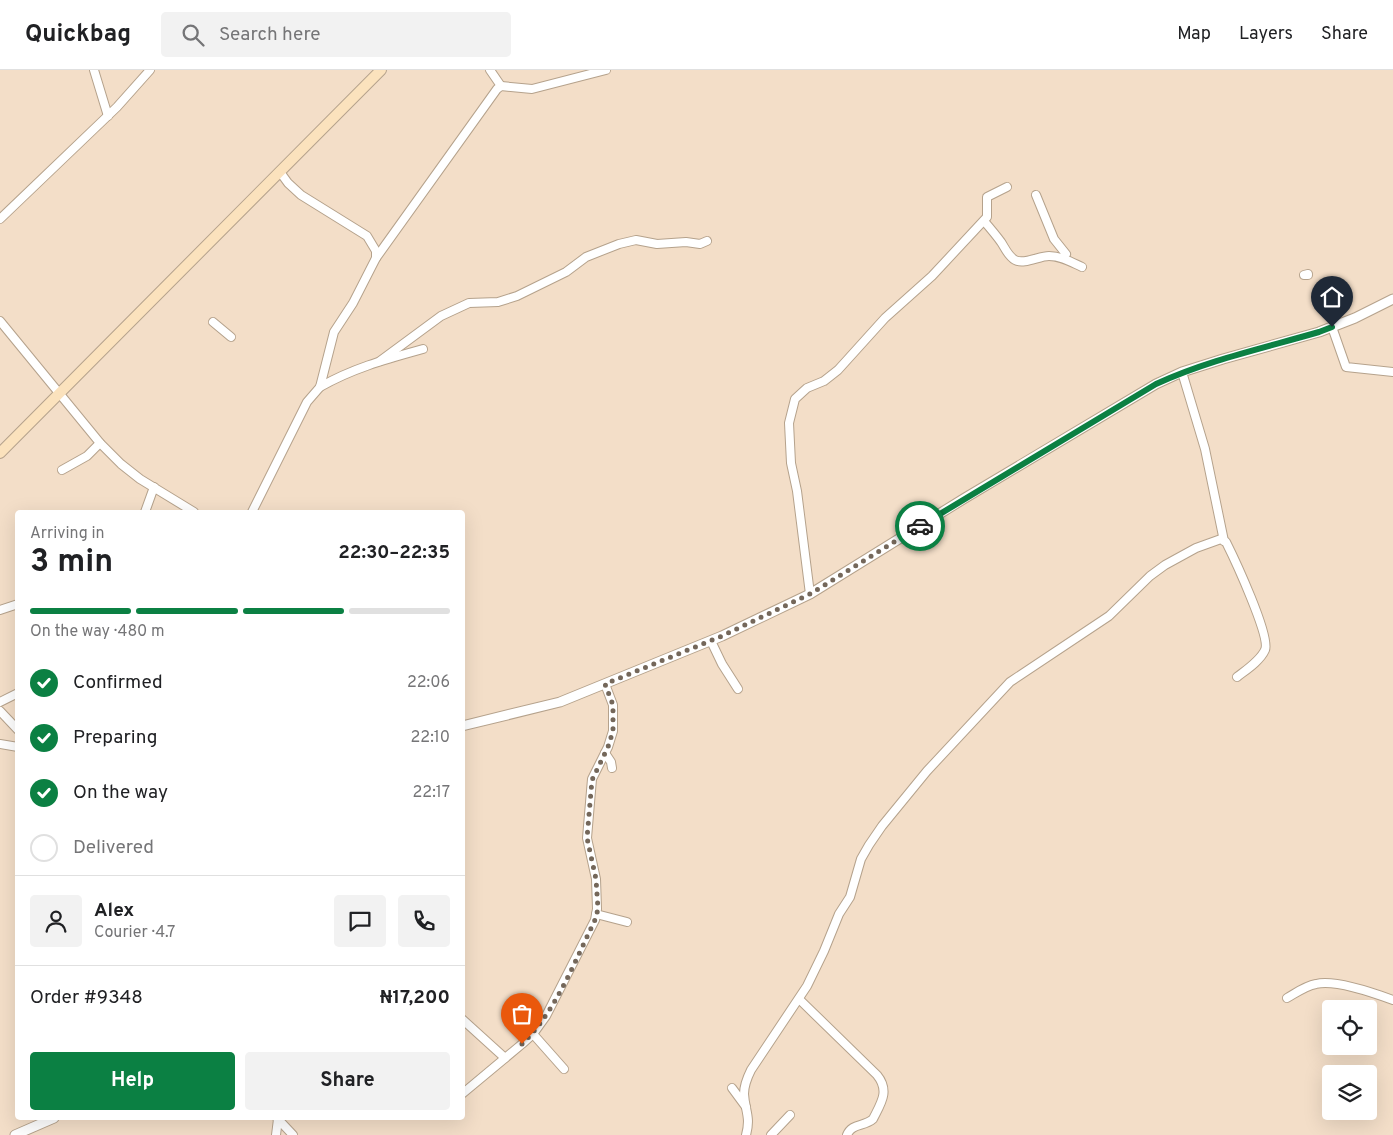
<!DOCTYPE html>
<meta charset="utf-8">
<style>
body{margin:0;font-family:Overpass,sans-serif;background:#f2f2f2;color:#202124;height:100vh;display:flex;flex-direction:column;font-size:19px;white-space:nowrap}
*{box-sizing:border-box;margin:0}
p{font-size:16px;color:#757577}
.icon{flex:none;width:28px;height:28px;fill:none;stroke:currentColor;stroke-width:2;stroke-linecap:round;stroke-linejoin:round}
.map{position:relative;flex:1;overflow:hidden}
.panel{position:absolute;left:15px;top:440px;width:450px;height:610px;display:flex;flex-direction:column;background:#fff;border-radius:5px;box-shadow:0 5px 20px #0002}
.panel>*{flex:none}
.buttons{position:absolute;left:1322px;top:930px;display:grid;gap:10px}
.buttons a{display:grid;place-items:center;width:55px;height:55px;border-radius:5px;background:#fff;box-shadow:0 5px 20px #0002;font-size:25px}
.pin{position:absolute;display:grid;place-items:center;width:42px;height:42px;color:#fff;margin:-51px -21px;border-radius:50% 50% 50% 0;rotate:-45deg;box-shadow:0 0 5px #0007}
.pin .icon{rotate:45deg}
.courier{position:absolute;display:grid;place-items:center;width:50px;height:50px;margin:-25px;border:4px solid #0b8043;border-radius:50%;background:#fff;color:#222;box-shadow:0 1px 6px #0007}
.summary em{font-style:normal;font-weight:700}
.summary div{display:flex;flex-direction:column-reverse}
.summary{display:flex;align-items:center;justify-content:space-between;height:85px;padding:0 15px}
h1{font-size:32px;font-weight:700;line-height:38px}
.bar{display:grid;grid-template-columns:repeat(4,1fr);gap:8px 5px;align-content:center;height:60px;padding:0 15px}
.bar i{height:6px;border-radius:4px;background:#e0e0e0}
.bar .active{background:#0b8043}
.bar p{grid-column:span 4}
.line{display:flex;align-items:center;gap:12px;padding:0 15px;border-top:1px solid #e0e0e0}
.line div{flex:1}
.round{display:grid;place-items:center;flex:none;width:52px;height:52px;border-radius:5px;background:#f2f2f2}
ol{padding:0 15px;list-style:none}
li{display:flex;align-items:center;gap:15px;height:55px}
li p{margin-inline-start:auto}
li .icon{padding:5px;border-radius:50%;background:#0b8043;color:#fff;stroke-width:4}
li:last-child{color:#757577}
li i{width:28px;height:28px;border:2px solid #e0e0e0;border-radius:50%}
.primary-button{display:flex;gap:10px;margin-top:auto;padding:10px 15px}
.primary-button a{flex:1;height:58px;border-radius:5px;background:#0b8043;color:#fff;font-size:20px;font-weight:700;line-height:58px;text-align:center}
.primary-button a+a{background:#f2f2f2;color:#202124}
header{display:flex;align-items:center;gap:30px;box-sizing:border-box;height:70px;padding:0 25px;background:#fff;border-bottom:1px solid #e0e0e0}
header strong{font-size:24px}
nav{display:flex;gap:28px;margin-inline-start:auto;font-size:18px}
.search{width:350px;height:45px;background:#f2f2f2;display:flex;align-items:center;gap:12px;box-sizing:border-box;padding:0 18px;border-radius:5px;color:#757577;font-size:19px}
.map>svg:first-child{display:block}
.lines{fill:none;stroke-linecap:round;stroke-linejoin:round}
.minor-casing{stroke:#b5a28c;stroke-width:10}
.tertiary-casing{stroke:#b5a28c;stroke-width:11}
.secondary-casing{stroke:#b5a28c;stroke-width:12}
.minor{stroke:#fff;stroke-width:8}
.tertiary{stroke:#fff;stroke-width:9}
.secondary{stroke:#fbe2bd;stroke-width:10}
.done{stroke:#74675a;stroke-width:5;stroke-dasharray:0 9}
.route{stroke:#0b8043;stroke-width:6}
</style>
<header>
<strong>Quickbag</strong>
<div class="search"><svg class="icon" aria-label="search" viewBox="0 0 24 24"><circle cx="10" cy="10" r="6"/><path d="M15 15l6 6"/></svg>Search here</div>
<nav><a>Map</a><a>Layers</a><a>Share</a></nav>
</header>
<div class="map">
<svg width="1393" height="1065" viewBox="0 0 1393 1065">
<rect width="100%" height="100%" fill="#f3dec8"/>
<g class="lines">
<defs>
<g id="minor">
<polyline points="94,0 108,46"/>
<polyline points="490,0 501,16"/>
<polyline points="1036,125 1054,169 1066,184 1062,188"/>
<polyline points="0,149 117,37 150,0"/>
<path d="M984,151C990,158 996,165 1001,172C1005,178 1008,186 1015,190C1024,195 1039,186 1049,186C1061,186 1071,192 1082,197"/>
<polyline points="376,188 497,19 501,16 532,19 606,0"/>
<polyline points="1308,204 1304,205 1308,205"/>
<polyline points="0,251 100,373 121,394 140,409 194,442"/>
<polyline points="213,252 231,267"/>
<polyline points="1332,257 1346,297 1393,302"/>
<polyline points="380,291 441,246 469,233 498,232 517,226 566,202 586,187 619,174 636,170 657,174 686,172 700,174 707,171"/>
<polyline points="1182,302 1205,379 1224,471"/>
<path d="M320,317C353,298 387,289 423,279"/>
<polyline points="62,400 87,386 100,373"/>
<polyline points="145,442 154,417"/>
<polyline points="252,442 307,332 320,317 334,262 353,233 376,188 376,181 367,166 301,125 288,113 280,102"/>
<polyline points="810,524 797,421 791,393 789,353 795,329 807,318 824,311 838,300 885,248 932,206 987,147 987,127 1007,117"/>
<polyline points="0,540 18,534"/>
<polyline points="711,571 722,594 738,619"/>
<polyline points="0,632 18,623"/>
<polyline points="0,641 18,660"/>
<polyline points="0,674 18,677"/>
<polyline points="605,683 611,692 612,698"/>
<polyline points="596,844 627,852"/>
<path d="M1287,928C1296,923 1305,916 1316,914C1335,909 1374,923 1393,930"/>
<path d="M799,929L877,1005C890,1021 881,1033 873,1049C864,1057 852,1053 847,1065"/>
<polyline points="462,949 505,988"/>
<polyline points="533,964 564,999"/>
<polyline points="732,1018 746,1037"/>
<polyline points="462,1024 522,974 533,964 546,946 595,850 597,839 596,809 587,768 592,709 608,677 613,661 613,635 605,614"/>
<polyline points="277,1048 293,1065"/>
<polyline points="276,1065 278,1049"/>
<path d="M746,1065C751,1047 745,1041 744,1024C744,1016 747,1008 751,1000L807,916L824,881L839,844L850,827L861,789L869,775L882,756L927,701L1010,612L1109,546L1150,506L1165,495L1196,478L1221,469L1226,472C1234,488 1271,567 1265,580C1260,591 1246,600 1237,607"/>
<polyline points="771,1065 790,1045"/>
</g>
<g id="tertiary">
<polyline points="462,656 560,632 722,566 810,524 965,428 1156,314 1182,302 1223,289 1319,262 1355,248 1393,229"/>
<polyline points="15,1065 54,1048"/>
</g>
<polyline id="secondary" points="0,383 381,0"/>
</defs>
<!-- minor casing -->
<use href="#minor" class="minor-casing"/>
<!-- tertiary casing -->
<use href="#tertiary" class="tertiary-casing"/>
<!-- secondary casing -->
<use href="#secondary" class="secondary-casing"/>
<!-- minor -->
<use href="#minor" class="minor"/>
<!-- tertiary -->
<use href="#tertiary" class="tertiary"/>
<!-- secondary -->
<use href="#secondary" class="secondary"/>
</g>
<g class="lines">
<!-- done -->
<path class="done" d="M522,974C556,941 574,893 595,850L598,839L596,809L587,768L592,710L608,677L613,661V635L605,614L722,566L810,524L920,456"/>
<!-- route -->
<path class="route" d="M920,456L1156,314C1208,290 1264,278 1319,262L1332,257"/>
</g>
</svg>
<div class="buttons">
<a><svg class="icon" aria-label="locate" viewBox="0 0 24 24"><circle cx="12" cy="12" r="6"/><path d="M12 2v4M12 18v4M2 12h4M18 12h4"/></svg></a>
<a><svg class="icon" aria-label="layers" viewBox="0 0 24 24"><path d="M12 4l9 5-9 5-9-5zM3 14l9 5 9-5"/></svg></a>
</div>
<div class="pin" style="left:522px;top:974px;background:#ea580c"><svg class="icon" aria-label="bag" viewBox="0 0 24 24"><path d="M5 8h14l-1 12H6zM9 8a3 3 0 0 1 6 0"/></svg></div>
<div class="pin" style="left:1332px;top:257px;background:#1f2937"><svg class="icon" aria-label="home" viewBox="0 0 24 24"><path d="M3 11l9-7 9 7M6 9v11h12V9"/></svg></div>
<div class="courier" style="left:920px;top:456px"><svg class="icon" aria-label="car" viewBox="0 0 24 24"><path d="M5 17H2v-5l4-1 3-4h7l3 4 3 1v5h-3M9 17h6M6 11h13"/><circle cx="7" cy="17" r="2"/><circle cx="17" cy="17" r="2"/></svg></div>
<section class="panel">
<div class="summary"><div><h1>3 min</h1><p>Arriving in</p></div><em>22:30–22:35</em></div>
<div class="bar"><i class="active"></i><i class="active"></i><i class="active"></i><i></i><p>On the way · 480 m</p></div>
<ol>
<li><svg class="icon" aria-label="check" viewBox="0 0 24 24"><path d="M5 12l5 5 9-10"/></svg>Confirmed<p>22:06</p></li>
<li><svg class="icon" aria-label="check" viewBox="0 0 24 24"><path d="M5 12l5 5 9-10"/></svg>Preparing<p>22:10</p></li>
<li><svg class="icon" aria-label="check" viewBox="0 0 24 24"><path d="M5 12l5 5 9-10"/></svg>On the way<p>22:17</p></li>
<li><i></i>Delivered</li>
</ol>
<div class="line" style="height:90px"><a class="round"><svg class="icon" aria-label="person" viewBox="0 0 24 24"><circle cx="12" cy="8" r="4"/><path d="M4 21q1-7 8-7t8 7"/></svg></a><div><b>Alex</b><p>Courier · 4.7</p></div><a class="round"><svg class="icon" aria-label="chat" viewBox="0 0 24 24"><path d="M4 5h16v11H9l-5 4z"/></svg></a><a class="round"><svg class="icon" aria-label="phone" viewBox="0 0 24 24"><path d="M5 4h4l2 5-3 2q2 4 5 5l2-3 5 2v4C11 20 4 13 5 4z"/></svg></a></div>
<div class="line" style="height:65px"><div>Order #9348</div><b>₦17,200</b></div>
<div class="primary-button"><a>Help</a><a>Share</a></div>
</section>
</div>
